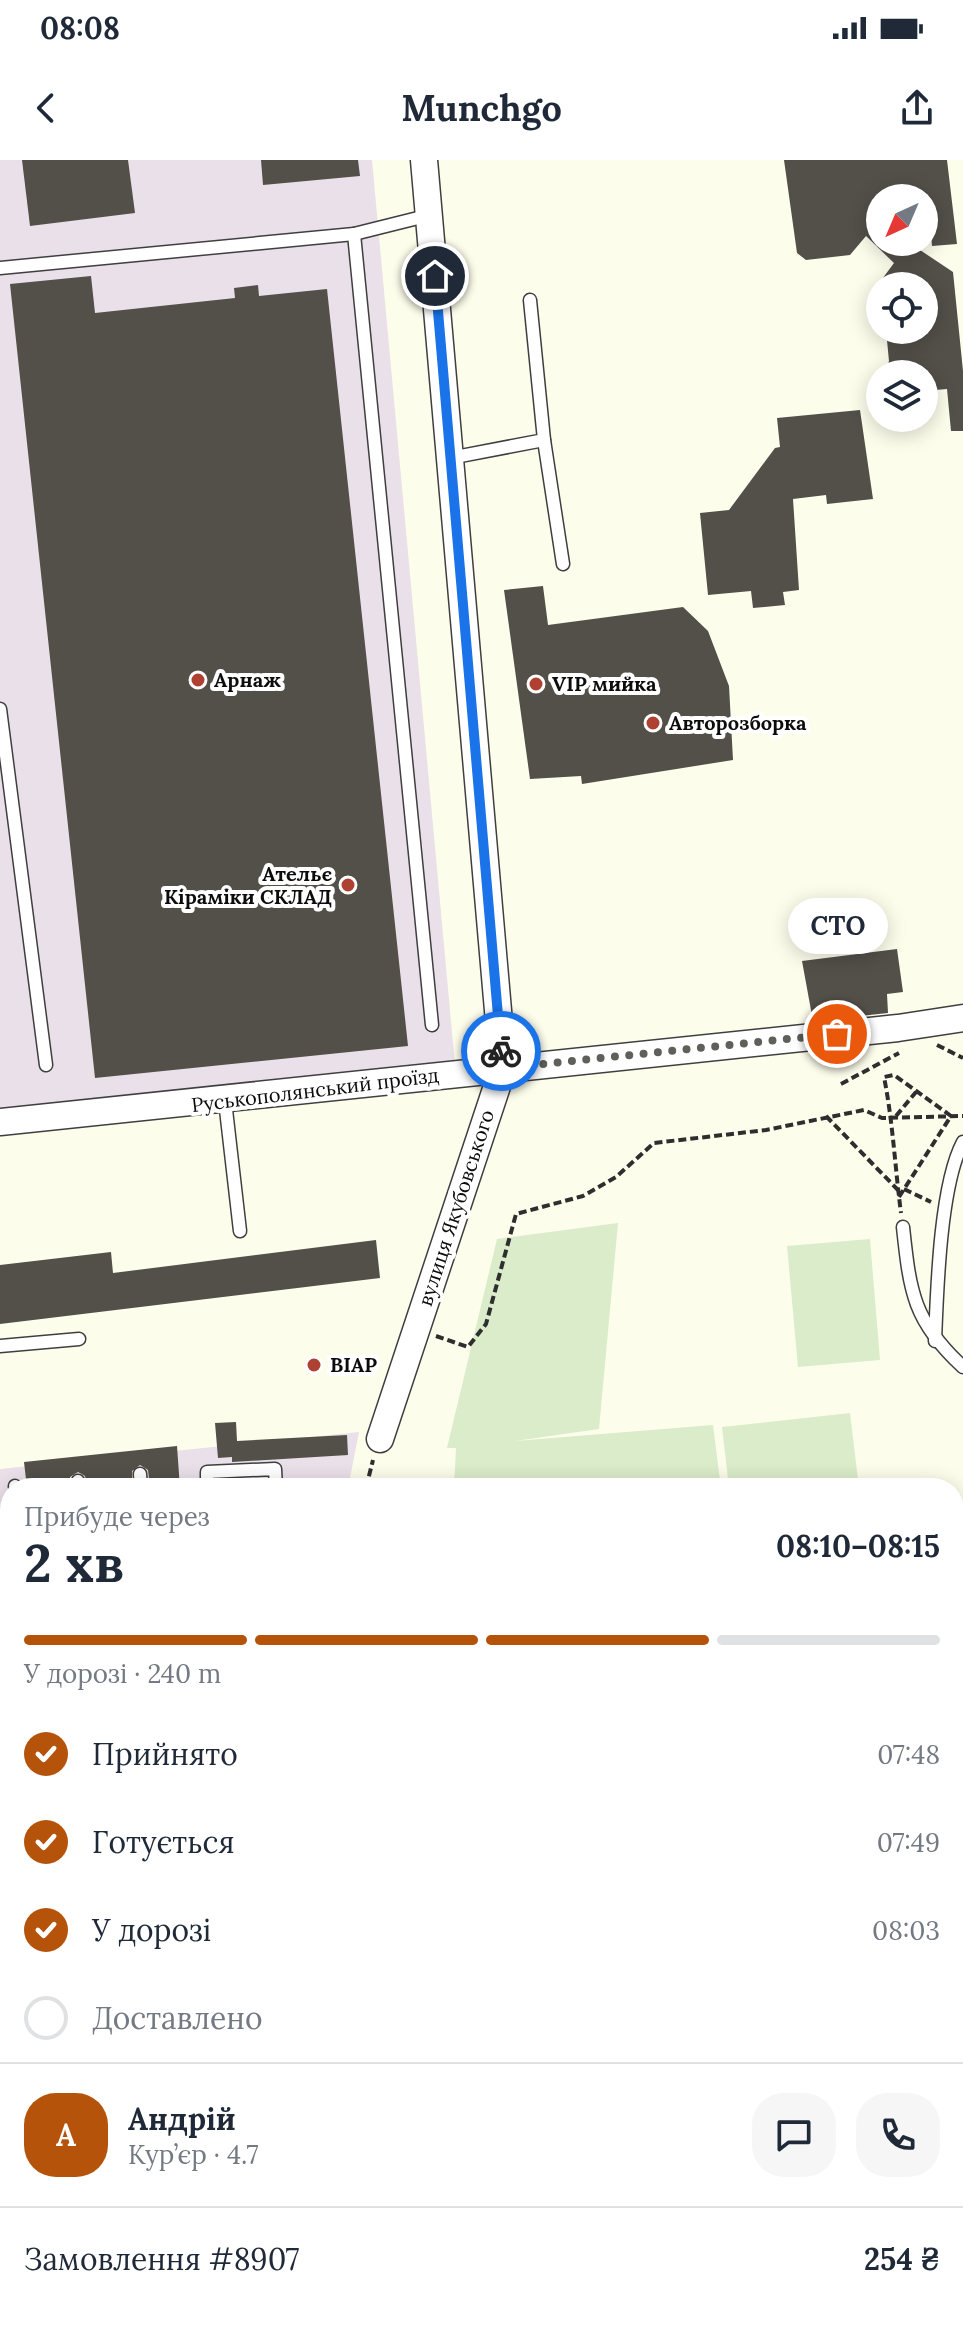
<!DOCTYPE html>
<html lang="uk">
<meta charset="utf-8">
<style>
body{margin:0;font-family:Lora,serif;background:#f6f6f7;color:#1f2937;height:100vh;display:flex;flex-direction:column;font-size:30px;white-space:nowrap}
*{box-sizing:border-box;margin:0}
p{font-size:26px;color:#747a83}
.icon{flex:none;width:44px;height:44px;fill:none;stroke:currentColor;stroke-width:2;stroke-linecap:round;stroke-linejoin:round}
.map{position:relative;flex:1;overflow:hidden}
.sheet{position:absolute;left:0px;top:1318px;width:964px;height:850px;display:flex;flex-direction:column;background:#fff;border-radius:32px 32px 0 0;box-shadow:0 4px 20px #0003}
.sheet>*{flex:none}
.needle{width:52px;rotate:224deg}
.buttons{position:absolute;left:866px;top:24px;display:grid;gap:16px}
.buttons a{display:grid;place-items:center;width:72px;height:72px;border-radius:50%;background:#fff;box-shadow:0 4px 20px #0003;font-size:40px}
.pin{position:absolute;display:grid;place-items:center;width:68px;height:68px;color:#fff;margin:-34px;border:4px solid #fff;border-radius:50%;box-shadow:0 2px 8px #0007}
.courier{position:absolute;display:grid;place-items:center;width:80px;height:80px;margin:-40px;border:6px solid #1a73e8;border-radius:50%;background:#fff;color:#222;box-shadow:0 2px 10px #0007}
.bubble{position:absolute;height:56px;border-radius:28px;background:#fff;box-shadow:0 4px 20px #0003;font-size:26px;font-weight:700;line-height:56px;text-align:center}
.summary em{font-style:normal;font-weight:700}
.summary div{display:flex;flex-direction:column-reverse}
.summary{display:flex;align-items:center;justify-content:space-between;height:136px;padding:0 24px}
h1{font-size:52px;font-weight:700;line-height:60px}
.bar{display:grid;grid-template-columns:repeat(4,1fr);gap:12px 8px;align-content:center;height:96px;padding:0 24px}
.bar i{height:10px;border-radius:6px;background:#e0e1e3}
.bar .current{background:#b45309}
.bar p{grid-column:span 4}
.line{display:flex;align-items:center;gap:20px;padding:0 24px;border-top:2px solid #e0e1e3}
.line div{flex:1}
.round{display:grid;place-items:center;flex:none;width:84px;height:84px;border-radius:32px;background:#f6f6f7}
ol{padding:0 24px;list-style:none}
li{display:flex;align-items:center;gap:24px;height:88px}
li p{margin-inline-start:auto}
li .icon{padding:8px;border-radius:50%;background:#b45309;color:#fff;stroke-width:4}
li:last-child{color:#747a83}
li i{width:44px;height:44px;border:4px solid #e0e1e3;border-radius:50%}
.status{display:flex;justify-content:space-between;align-items:center;height:56px;padding:0 40px;background:#fff;direction:ltr}
.status svg{height:22px;fill:currentColor}
header{display:flex;justify-content:space-between;align-items:center;height:104px;padding:0 24px;background:#fff;font-size:36px;font-weight:700}
.map>svg:first-child{display:block}
.industrial{fill:#eae0e9}
.pitch{fill:#daecca}
.building{fill:#534f49}
.lines{fill:none;stroke-linecap:round;stroke-linejoin:round}
.service-casing{stroke:#3f3f3f;stroke-width:15}
.minor-casing{stroke:#3f3f3f;stroke-width:29}
.path{stroke:#2e2e2e;stroke-width:4;stroke-dasharray:8 4;stroke-linecap:butt}
.service{stroke:#fff;stroke-width:12}
.minor{stroke:#fff;stroke-width:26}
.done{stroke:#60605a;stroke-width:8;stroke-dasharray:0 14.4}
.route{stroke:#1a73e8;stroke-width:10}
.poi-dot{fill:#ae4132;stroke:#fff;stroke-width:3}
.labels{text-anchor:middle;stroke-width:8;stroke-linejoin:round;paint-order:stroke}
.poi-label{font-size:20px;font-weight:bold;fill:#0c0c0c;stroke:#fff;text-anchor:start}
.street-label{font-size:20px;fill:#0c0c0c;stroke:#fff}
</style>
<div class="status"><b>08:08</b><svg viewBox="0 0 49 12"><path d="M0 12V9h3v3zM5 12V6h3v6zM10 12V3h3v9zM15 12V0h3v12zM26 1h20v11H26zM47 4h2v5h-2z"/></svg></div>
<header><svg class="icon" aria-label="back" viewBox="0 0 24 24"><path d="M15 5l-7 7 7 7"/></svg>Munchgo<svg class="icon" aria-label="share" viewBox="0 0 24 24"><path d="M12 15V3M7 8l5-5 5 5M5 13v7h14v-7"/></svg></header>
<div class="map">
<svg width="963" height="2167" viewBox="0 0 963 2167">
<rect width="100%" height="100%" fill="#fdfdec"/>
<!-- industrial -->
<g class="industrial">
<polygon points="0,0 372,0 456,916 0,956"/>
<polygon points="359,1272 348,1328 10,1328 10,2158 91,2158 89,2167 0,2167 0,1309"/>
</g>
<!-- pitch -->
<g class="pitch">
<polygon points="618,1063 599,1269 515,1281 713,1265 721,1328 454,1328 456,1288 447,1288 497,1079"/>
<polygon points="870,1079 880,1200 798,1207 787,1086"/>
<polygon points="850,1253 859,1328 729,1328 722,1267"/>
</g>
<!-- building -->
<g class="building">
<polygon points="22,0 128,0 135,53 30,66"/>
<polygon points="261,0 358,0 360,16 263,25"/>
<polygon points="784,0 947,0 957,84 932,86 928,38 880,38 880,82 908,82 953,112 963,211 963,271 951,271 947,229 924,231 924,214 884,214 889,201 886,170 924,170 924,126 877,126 894,103 866,76 850,95 806,100 797,93"/>
<polygon points="91,116 95,153 235,138 234,128 258,125 259,136 327,129 408,886 95,918 10,124"/>
<polygon points="860,250 873,339 827,344 826,335 793,339 799,430 783,432 785,445 753,448 751,431 708,435 700,353 729,350 775,288 780,287 777,258"/>
<polygon points="543,426 548,465 683,447 708,471 729,526 733,600 582,624 581,616 530,619 504,430"/>
<polygon points="897,789 903,832 887,834 888,853 813,861 802,801"/>
<polygon points="376,1080 380,1118 0,1164 0,1105 111,1092 113,1113"/>
<polygon points="236,1262 237,1281 347,1275 348,1295 232,1302 232,1297 218,1298 215,1263"/>
<polygon points="177,1286 180,1328 150,1328 148,1310 140,1305 132,1311 132,1328 88,1328 85,1316 78,1312 70,1317 70,1328 27,1328 24,1302"/>
</g>
<g class="lines">
<defs>
<g id="service">
<polyline points="354,74 432,865"/>
<polyline points="0,108 354,74 430,55"/>
<polyline points="544,280 563,404"/>
<polyline points="450,298 544,280 530,140"/>
<polyline points="0,549 46,905"/>
<polyline points="225,941 240,1071"/>
<path d="M903,1067C910,1132 913,1161 963,1207"/>
<path d="M935,1181C937,1130 940,1025 963,982"/>
<polyline points="0,1186 79,1179"/>
<polyline points="140,1314 141,1328"/>
<polyline points="78,1321 79,1328"/>
<polyline points="15,1326 16,1328"/>
<polyline points="207,1328 207,1312 275,1309 276,1328"/>
<polyline points="0,1622 10,1621"/>
<polyline points="0,1771 10,1861"/>
<polyline points="954,1877 963,1876"/>
<polyline points="0,1878 10,1879"/>
<polyline points="0,1936 10,1889"/>
<polyline points="18,2165 20,2158"/>
<polyline points="78,2167 79,2158"/>
<polyline points="509,2167 509,2158"/>
</g>
<g id="minor">
<polyline points="0,962 898,868 963,858"/>
<polyline points="380,1279 503,908 424,0"/>
</g>
</defs>
<!-- service casing -->
<use href="#service" class="service-casing"/>
<!-- minor casing -->
<use href="#minor" class="minor-casing"/>
<!-- path -->
<g class="path">
<polyline points="937,885 963,898"/>
<polyline points="841,924 899,893"/>
<polyline points="826,956 898,1030"/>
<polyline points="896,956 916,932"/>
<polyline points="904,1029 931,1042"/>
<path d="M899,1037L951,956L894,915L884,917C893,962 895,1008 901,1053"/>
<polyline points="436,1176 468,1187 486,1164 516,1054 583,1036 616,1017 654,983 766,970 864,950 882,958 963,956"/>
<polyline points="366,1328 373,1300"/>
<polyline points="218,2167 221,2158"/>
</g>
<!-- service -->
<use href="#service" class="service"/>
<!-- minor -->
<use href="#minor" class="minor"/>
</g>
<g class="lines">
<!-- done -->
<polyline class="done" points="501,891 503,908 837,874"/>
<!-- route -->
<polyline class="route" points="435,116 501,891"/>
</g>
<!-- markers -->
<g class="poi-dot">
<circle cx="198" cy="520" r="8"/>
<circle cx="536" cy="524" r="8"/>
<circle cx="653" cy="563" r="8"/>
<circle cx="348" cy="725" r="8"/>
<circle cx="314" cy="1205" r="8"/>
</g>
<g class="labels">
<!-- poi labels -->
<g class="poi-label">
<text x="214" y="527">Арнаж</text>
<text x="552" y="531">VIP мийка</text>
<text x="669" y="570">Авторозборка</text>
<text x="332" y="721" text-anchor="end">Ательє<tspan x="332" dy="23">Кіраміки СКЛАД</tspan></text>
<text x="330" y="1212">ВІАР</text>
</g>
<!-- street labels -->
<g class="street-label">
<text transform="translate(315 930) rotate(-7)" y="7">Руськополянський проїзд</text>
<text transform="translate(456 1048) rotate(-72)" y="7">вулиця Якубовського</text>
</g>
</g>
</svg>
<div class="buttons">
<a><svg class="needle" viewBox="-14 -14 28 28"><path d="M0-13l5 13h-10z" fill="#e53935"/><path d="M0 13l5-13h-10z" fill="#747a83"/></svg></a>
<a><svg class="icon" aria-label="locate" viewBox="0 0 24 24"><circle cx="12" cy="12" r="6"/><path d="M12 2v4M12 18v4M2 12h4M18 12h4"/></svg></a>
<a><svg class="icon" aria-label="layers" viewBox="0 0 24 24"><path d="M12 4l9 5-9 5-9-5zM3 14l9 5 9-5"/></svg></a>
</div>
<div class="pin" style="left:837px;top:874px;background:#ea580c"><svg class="icon" aria-label="bag" viewBox="0 0 24 24"><path d="M5 8h14l-1 12H6zM9 8a3 3 0 0 1 6 0"/></svg></div>
<div class="pin" style="left:435px;top:116px;background:#1f2937"><svg class="icon" aria-label="home" viewBox="0 0 24 24"><path d="M3 11l9-7 9 7M6 9v11h12V9"/></svg></div>
<div class="courier" style="left:501px;top:891px"><svg class="icon" aria-label="bike" viewBox="0 0 24 24"><circle cx="6" cy="16" r="4"/><circle cx="18" cy="16" r="4"/><path d="M6 16l4-8h5l3 8M10 8l3 8H6M13 5h3"/></svg></div>
<div class="bubble" style="left:788px;top:738px;width:100px">СТО</div>
<section class="sheet">
<div class="summary"><div><h1>2 хв</h1><p>Прибуде через</p></div><em>08:10–08:15</em></div>
<div class="bar"><i class="current"></i><i class="current"></i><i class="current"></i><i></i><p>У дорозі · 240 m</p></div>
<ol>
<li><svg class="icon" aria-label="check" viewBox="0 0 24 24"><path d="M5 12l5 5 9-10"/></svg>Прийнято<p>07:48</p></li>
<li><svg class="icon" aria-label="check" viewBox="0 0 24 24"><path d="M5 12l5 5 9-10"/></svg>Готується<p>07:49</p></li>
<li><svg class="icon" aria-label="check" viewBox="0 0 24 24"><path d="M5 12l5 5 9-10"/></svg>У дорозі<p>08:03</p></li>
<li><i></i>Доставлено</li>
</ol>
<div class="line" style="height:144px"><b class="round" style="background:#b45309;color:#fff">А</b><div><b>Андрій</b><p>Кур’єр · 4.7</p></div><a class="round"><svg class="icon" aria-label="chat" viewBox="0 0 24 24"><path d="M4 5h16v11H9l-5 4z"/></svg></a><a class="round"><svg class="icon" aria-label="phone" viewBox="0 0 24 24"><path d="M5 4h4l2 5-3 2q2 4 5 5l2-3 5 2v4C11 20 4 13 5 4z"/></svg></a></div>
<div class="line" style="height:104px"><div>Замовлення #8907</div><b>254 ₴</b></div>
</section>
</div>
